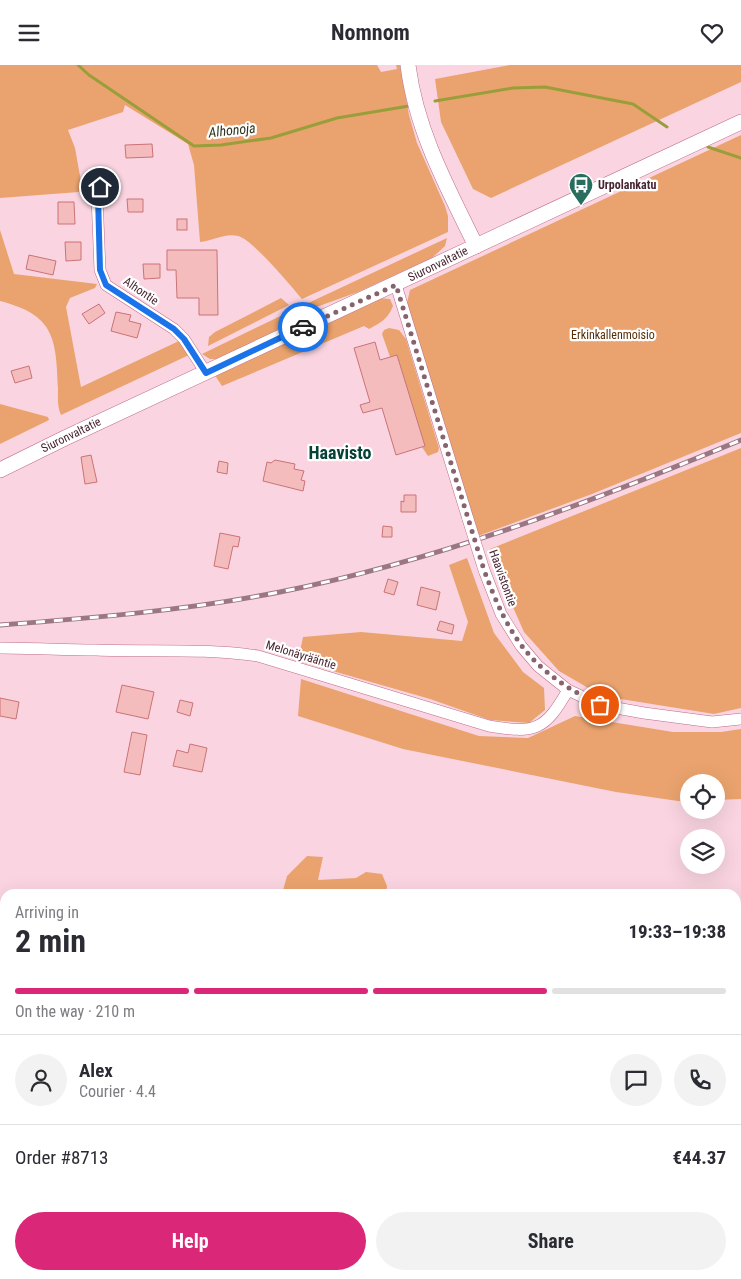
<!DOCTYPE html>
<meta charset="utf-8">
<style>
body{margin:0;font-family:"Roboto Condensed",sans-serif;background:#f2f2f3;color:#2b2b33;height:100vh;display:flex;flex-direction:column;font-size:19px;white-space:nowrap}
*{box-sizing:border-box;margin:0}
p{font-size:16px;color:#7c7c81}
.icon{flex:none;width:28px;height:28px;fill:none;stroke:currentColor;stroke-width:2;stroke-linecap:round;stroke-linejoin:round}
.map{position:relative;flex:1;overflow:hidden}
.details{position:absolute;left:0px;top:824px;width:741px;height:391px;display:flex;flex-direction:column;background:#fff;border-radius:15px 15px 0 0;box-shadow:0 5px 20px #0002}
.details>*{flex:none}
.tools{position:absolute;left:680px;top:709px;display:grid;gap:10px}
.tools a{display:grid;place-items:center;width:45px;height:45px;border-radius:50%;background:#fff;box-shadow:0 5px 20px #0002;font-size:25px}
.pin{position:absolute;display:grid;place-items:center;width:42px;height:42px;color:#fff;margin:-21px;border:2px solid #fff;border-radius:50%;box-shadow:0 1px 5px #0007}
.courier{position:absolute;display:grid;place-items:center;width:50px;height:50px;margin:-25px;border:4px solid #1a73e8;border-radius:50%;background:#fff;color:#222;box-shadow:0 1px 6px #0007}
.summary em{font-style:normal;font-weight:700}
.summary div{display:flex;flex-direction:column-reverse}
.summary{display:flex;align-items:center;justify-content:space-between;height:85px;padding:0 15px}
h1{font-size:32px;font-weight:700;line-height:38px}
.bar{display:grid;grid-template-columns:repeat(4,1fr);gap:8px 5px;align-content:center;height:60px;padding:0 15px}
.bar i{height:6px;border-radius:4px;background:#e1e1e2}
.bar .selected{background:#db2777}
.bar p{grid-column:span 4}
.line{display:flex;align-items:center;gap:12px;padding:0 15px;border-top:1px solid #e1e1e2}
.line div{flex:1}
.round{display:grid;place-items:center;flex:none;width:52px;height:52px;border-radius:26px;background:#f2f2f3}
.cta{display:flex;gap:10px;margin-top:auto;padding:10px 15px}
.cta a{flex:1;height:58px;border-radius:30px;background:#db2777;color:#fff;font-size:20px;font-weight:700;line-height:58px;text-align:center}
.cta a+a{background:#f2f2f3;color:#2b2b33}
header{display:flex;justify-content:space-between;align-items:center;height:65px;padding:0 15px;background:#fff;font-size:22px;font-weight:700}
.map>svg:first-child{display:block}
.green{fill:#eaa36e}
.water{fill:#bdd23d;stroke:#9a9e3a}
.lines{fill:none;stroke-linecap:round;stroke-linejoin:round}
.stream{stroke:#9a9e3a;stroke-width:3}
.building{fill:#f5bcbd;stroke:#c97377}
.street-casing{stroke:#be6c8a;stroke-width:12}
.secondary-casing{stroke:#be6c8a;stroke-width:16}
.street{stroke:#fff;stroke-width:11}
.secondary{stroke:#fff;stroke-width:15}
.rail-casing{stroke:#9b7784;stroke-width:5}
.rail{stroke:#fff;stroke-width:3;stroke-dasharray:9;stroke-linecap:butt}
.street-bridge-casing{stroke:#be6c8a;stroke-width:12;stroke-linecap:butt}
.street-bridge{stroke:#fff;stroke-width:11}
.done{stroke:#86636f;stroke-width:5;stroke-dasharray:0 9}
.route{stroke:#1a73e8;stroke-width:6}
.labels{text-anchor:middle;stroke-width:4.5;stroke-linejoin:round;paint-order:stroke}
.poi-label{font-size:12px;font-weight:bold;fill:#482532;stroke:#fff;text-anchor:start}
.street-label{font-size:12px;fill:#482532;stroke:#fff}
.park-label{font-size:12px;fill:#582d05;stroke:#fff}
.water-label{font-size:14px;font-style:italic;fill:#2f341c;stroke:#fff}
.district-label{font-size:18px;font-weight:bold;fill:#064238;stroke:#fff}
</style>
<header><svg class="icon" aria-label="menu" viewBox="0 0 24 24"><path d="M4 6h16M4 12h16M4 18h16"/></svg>Nomnom<svg class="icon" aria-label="heart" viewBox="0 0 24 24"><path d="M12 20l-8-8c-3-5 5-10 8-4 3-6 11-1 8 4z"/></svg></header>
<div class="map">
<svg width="741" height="1214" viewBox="0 0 741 1214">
<rect width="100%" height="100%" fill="#fad5e1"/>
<!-- green -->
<g class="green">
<path d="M0,0H377L381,7L397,4L396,0H400L409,50L417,78L445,141L448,151V167L302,234C291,221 252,174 238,171C224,168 213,176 200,177L194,100L188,79L125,40L123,47L68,65L75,83L82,122L79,127L0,133Z"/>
<polygon points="510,0 741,0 741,17 491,133 473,124 441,57 435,14"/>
<polygon points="741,70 741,368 592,429 478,471 407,238 410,225"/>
<path d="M0,165L14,209L97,219L95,223L70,233L66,242L81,322L179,276L189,290L61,350C57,342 58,331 58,323C56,272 54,250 0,236Z"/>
<polygon points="447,173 445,181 432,193 358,227 308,245 304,240"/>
<polygon points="281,233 289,240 208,281 209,272 215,267"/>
<path d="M378,233L390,234L393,241C388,254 380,258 369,264L364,261L222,321L214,309Z"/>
<polygon points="299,242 303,247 276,266 217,294 210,294 202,289"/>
<polygon points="389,263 399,265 406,274 439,383 438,387 428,391 422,382 425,381 397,290 390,292 382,269 384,265"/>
<polygon points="0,339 48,352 49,355 0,379"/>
<polygon points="741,383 741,643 714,649 602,631 559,606 524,567 496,504 490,484"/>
<polygon points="467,493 494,568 523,607 544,623 545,645 529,658 490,655 430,634 298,596 303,572 361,567 462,576 468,557 449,500"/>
<polygon points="301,614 479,671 528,673 575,651 673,667 721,667 741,664 741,734 716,735 716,718 689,718 689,736 685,737 616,727 403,684 298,651"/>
<polygon points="307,791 323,792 318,815 356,813 366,807 382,809 387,821 386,829 282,829 287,811"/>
<polygon points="741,874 741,966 736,973 736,875"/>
<polygon points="0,922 5,923 5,1201 0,1201"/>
</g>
<!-- water -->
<polygon class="water" points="741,966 741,1214 0,1214 0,1201 5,1201 5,1210 736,1210 736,973"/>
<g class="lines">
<!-- stream -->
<g class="stream">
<polyline points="78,0 89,10 194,81 221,80 271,73 337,53 409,41"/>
<polyline points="435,36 513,23 545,22 633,39 667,62"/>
<polyline points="708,82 741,93"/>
</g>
</g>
<!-- building -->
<g class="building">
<polygon points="152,79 153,92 126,93 125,80"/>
<polygon points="127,134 143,134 143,147 128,147"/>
<polygon points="58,137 74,137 75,159 58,159"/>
<rect x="177" y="154" width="10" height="11"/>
<polygon points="65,177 81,177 81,195 66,196"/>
<polygon points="167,185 217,185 218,250 199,250 199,233 177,233 176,205 167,205"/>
<polygon points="29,190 56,196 53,210 26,204"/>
<polygon points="143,199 160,199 160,213 144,214"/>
<polygon points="99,239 105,248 89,259 82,249"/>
<polygon points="116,247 131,250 129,256 141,259 137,273 111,266"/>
<polygon points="375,277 380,295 397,290 425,381 396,390 382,343 363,348 360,340 370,337 354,283"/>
<polygon points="29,301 32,313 15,318 11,306"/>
<polygon points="91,390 97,417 85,419 81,392"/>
<polygon points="275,395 295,399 294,404 304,406 301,415 305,416 303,426 263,416 267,397 271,398"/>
<polygon points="219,396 228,398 227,409 217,407"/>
<polygon points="404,430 416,430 416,447 401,447 401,436 404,437"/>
<polygon points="383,461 392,462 392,472 382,472"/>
<polygon points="220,468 240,472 238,482 233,481 228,504 214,501"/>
<polygon points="388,514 398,517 394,530 384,527"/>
<polygon points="421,522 440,527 436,545 417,540"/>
<polygon points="440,556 454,560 452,569 437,565"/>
<polygon points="122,620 154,627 148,654 116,647"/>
<polygon points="0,633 19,637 16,654 0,651"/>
<polygon points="180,635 193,638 190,651 177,647"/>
<polygon points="132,667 147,670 140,710 124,707"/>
<polygon points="190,679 207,683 202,707 173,701 177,685 188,688"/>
</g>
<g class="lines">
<defs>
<g id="street">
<polyline points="100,122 97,131 100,205 106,220 174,264 184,274 206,308"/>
<polyline points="396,220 468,454"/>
<polyline points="484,505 501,549 521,581 538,601 568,625 600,640 644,648 712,657 741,654"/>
<path d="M0,583C32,583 64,585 96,585C151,587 204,583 258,591L489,661C536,669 545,665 568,625"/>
</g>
<g id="secondary">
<path d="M408,0C416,65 447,122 476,181"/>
<polyline points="0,405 65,373 741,57"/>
</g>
</defs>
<!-- street casing -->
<use href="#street" class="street-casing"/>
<!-- secondary casing -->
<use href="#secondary" class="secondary-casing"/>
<!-- street -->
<use href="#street" class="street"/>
<!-- secondary -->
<use href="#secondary" class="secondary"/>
<defs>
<path id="rail" d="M0,560C94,553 188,545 280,527C439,495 591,437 741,375"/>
</defs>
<!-- rail casing -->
<use href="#rail" class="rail-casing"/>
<!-- rail -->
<use href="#rail" class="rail"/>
<defs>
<polyline id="street-bridge" points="468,454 484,505"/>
</defs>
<!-- street-bridge casing -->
<use href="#street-bridge" class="street-bridge-casing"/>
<!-- street-bridge -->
<use href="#street-bridge" class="street-bridge"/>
</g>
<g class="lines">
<!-- done -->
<path class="done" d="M303,262L396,220L484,505C510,575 531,606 600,640"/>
<!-- route -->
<polyline class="route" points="100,122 98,131 100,205 106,220 174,264 184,274 206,308 303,262"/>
</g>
<!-- icons -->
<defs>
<symbol id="bus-pin" viewBox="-11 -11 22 30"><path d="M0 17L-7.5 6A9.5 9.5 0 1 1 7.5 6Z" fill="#296d5f" stroke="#fff"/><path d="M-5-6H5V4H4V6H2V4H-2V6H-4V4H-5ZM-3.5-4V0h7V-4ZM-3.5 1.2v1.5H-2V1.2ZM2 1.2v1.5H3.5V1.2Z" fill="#fff"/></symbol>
</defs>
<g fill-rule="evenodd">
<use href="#bus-pin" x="567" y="106" width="28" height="38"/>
</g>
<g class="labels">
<!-- poi labels -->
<g class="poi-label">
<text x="598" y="124">Urpolankatu</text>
</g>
<!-- street labels -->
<g class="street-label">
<text transform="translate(438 199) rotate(-26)" y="4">Siuronvaltatie</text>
<text transform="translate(141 226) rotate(34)" y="4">Alhontie</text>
<text transform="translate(71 370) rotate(-26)" y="4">Siuronvaltatie</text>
<text transform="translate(503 513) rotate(70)" y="4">Haavistontie</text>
<text transform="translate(301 590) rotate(17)" y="4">Melonäyrääntie</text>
</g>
<!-- park labels -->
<g class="park-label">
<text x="613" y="274">Erkinkallenmoisio</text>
</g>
<!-- water labels -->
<g class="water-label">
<text transform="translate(232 65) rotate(-6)" y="5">Alhonoja</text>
</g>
<!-- district labels -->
<g class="district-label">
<text x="340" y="394">Haavisto</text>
</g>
</g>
</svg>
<div class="tools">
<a><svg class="icon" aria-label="locate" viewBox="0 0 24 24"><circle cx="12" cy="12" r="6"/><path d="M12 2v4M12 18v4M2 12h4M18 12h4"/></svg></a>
<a><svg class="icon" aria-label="layers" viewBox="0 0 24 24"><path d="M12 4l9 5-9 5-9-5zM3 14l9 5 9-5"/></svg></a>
</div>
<div class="pin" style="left:600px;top:640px;background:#ea580c"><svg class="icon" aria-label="bag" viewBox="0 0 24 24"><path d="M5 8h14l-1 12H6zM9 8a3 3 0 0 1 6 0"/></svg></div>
<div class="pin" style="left:100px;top:122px;background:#1f2937"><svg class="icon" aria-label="home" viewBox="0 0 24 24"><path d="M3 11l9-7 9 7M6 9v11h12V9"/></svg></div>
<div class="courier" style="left:303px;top:262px"><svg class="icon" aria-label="car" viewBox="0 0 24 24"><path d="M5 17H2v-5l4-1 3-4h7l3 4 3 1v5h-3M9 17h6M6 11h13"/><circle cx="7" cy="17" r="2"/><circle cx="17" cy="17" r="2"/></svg></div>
<section class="details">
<div class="summary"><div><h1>2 min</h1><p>Arriving in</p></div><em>19:33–19:38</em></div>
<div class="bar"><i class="selected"></i><i class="selected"></i><i class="selected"></i><i></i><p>On the way · 210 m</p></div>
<div class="line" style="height:90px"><a class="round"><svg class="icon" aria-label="person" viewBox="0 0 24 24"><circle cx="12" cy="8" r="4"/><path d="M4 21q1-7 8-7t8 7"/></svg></a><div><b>Alex</b><p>Courier · 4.4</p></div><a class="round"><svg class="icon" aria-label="chat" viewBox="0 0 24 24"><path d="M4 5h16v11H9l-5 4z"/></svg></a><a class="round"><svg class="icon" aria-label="phone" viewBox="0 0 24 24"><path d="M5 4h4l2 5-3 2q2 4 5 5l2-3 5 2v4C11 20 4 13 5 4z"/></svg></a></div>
<div class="line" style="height:65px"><div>Order #8713</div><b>€44.37</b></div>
<div class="cta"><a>Help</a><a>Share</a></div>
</section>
</div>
